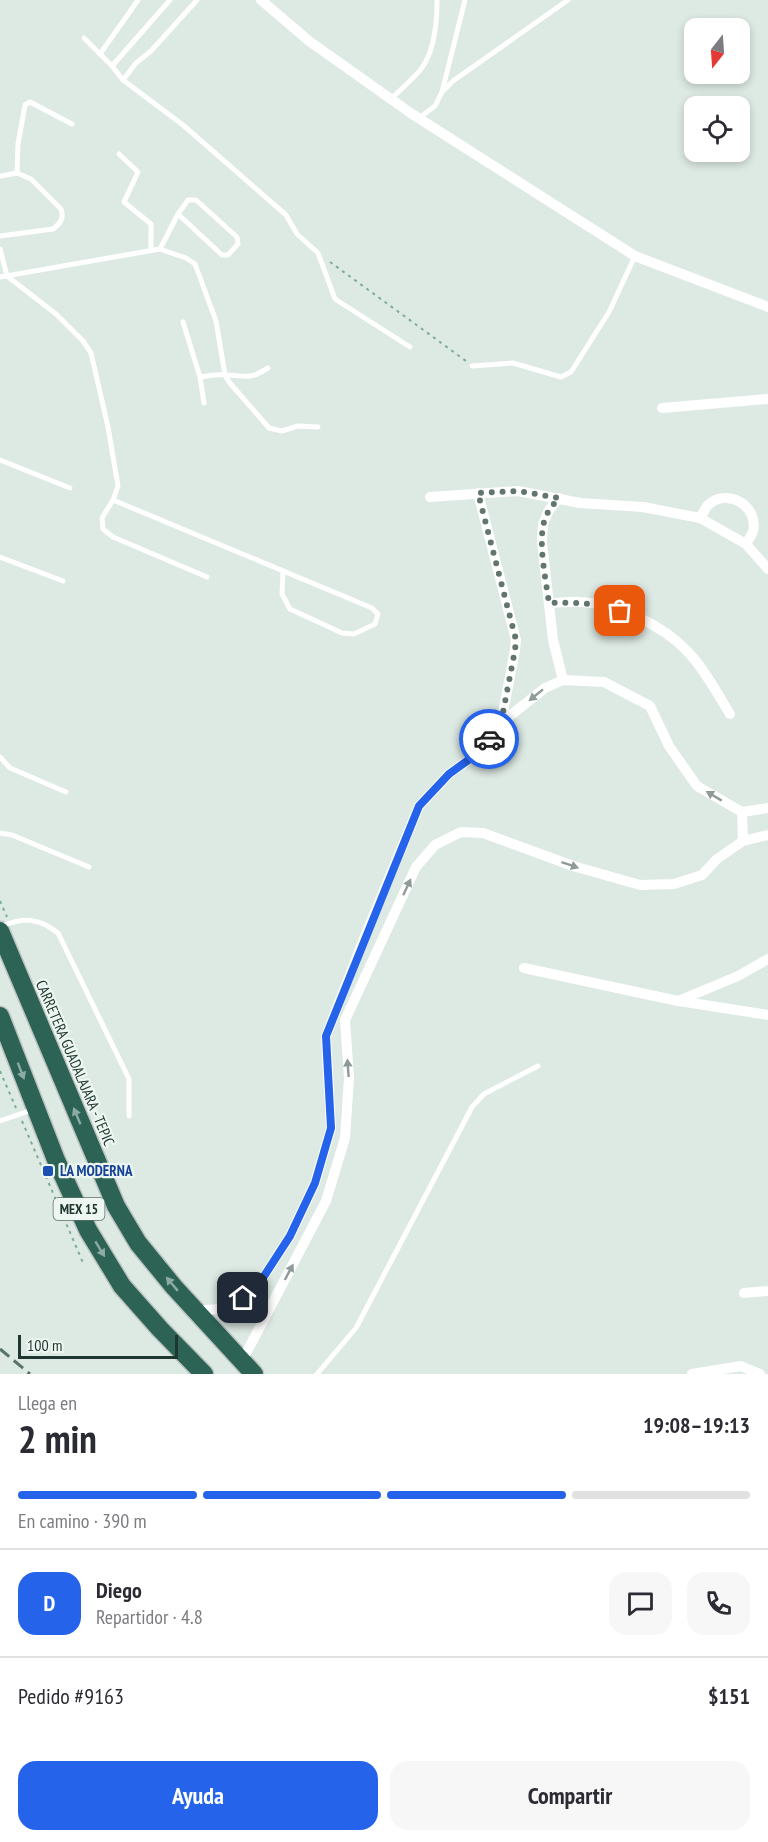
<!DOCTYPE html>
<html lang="es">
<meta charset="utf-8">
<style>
body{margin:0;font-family:"PT Sans Narrow",sans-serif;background:#f7f7f7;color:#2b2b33;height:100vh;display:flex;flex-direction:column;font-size:22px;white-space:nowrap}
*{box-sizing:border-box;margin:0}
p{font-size:20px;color:#7c7c81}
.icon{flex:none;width:33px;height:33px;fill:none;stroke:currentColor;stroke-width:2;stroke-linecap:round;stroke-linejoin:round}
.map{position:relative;height:1374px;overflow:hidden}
.panel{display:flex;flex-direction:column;background:#fff;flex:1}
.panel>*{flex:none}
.needle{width:39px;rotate:197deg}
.controls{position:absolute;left:684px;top:18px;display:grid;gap:12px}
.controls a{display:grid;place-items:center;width:66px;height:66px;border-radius:12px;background:#fff;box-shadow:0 3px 9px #0003;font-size:30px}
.scale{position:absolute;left:18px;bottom:15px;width:160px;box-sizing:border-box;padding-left:6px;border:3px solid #1f3730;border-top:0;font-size:16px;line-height:21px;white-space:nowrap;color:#1f3730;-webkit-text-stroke:4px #edf6f1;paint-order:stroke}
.pin{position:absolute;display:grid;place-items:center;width:51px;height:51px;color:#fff;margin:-26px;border-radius:12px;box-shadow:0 3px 9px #0006}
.courier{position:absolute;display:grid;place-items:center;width:60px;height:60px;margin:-30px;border:4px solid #2563eb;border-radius:50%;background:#fff;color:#222;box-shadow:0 2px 8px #0007}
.headline em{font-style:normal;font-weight:800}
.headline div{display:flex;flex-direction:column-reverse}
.headline{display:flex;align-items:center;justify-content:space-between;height:102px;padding:0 18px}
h1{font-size:39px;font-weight:800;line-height:45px}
.bar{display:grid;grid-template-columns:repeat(4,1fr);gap:9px 6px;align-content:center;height:72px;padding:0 18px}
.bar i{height:8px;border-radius:4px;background:#e1e1e2}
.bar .current{background:#2563eb}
.bar p{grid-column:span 4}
.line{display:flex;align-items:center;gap:15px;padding:0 18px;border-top:2px solid #e1e1e2}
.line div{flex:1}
.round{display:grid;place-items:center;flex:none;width:63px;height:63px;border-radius:18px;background:#f7f7f7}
.action{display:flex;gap:12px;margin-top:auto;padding:12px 18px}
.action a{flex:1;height:69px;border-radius:18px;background:#2563eb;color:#fff;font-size:24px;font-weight:800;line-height:69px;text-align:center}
.action a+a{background:#f7f7f7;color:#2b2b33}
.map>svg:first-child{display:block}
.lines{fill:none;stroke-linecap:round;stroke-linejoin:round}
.highway-casing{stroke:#bcc3c1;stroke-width:21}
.path{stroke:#7eac9b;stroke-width:2;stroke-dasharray:3 4.5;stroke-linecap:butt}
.lane{stroke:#fff;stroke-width:5}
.street{stroke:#fff;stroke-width:10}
.highway{stroke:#2c6355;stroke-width:18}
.rail{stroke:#59746b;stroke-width:3;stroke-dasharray:12 6;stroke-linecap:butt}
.oneway{fill:#8f9b98}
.oneway2{fill:#8caca3}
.done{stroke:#62756f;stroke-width:6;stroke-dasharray:0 10.8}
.route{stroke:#2563eb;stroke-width:8}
.transit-dot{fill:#1a4fb4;stroke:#edf6f1;stroke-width:2}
.labels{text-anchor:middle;stroke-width:4.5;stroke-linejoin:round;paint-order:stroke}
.shield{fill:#edf6f1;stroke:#5d706a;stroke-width:1.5}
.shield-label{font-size:14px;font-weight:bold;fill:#1f3730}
.street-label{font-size:15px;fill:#1f3730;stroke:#edf6f1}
.transit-label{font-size:15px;font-weight:bold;fill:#164399;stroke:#edf6f1;text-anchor:start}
</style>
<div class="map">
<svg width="768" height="1374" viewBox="0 0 768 1374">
<rect width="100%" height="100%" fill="#dde9e3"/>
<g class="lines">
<defs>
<g id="highway">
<polyline points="0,931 116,1206 138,1243 174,1287 254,1374"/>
<polyline points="0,1016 56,1160 88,1230 122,1286 160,1329 204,1374"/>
</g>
</defs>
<!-- highway casing -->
<use href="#highway" class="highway-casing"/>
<!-- path -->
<g class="path">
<polyline points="330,262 466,361"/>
<polyline points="0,901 7,917"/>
<polyline points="0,1071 16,1108"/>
<polyline points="22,1121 84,1265"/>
</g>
<!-- lane -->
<g class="lane">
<polyline points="170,0 112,66 123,80 183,125 286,215 297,234 318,253 335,299 410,347"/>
<polyline points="84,38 112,66"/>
<polyline points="100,54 138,0"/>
<polyline points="123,80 136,63 151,51 197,0"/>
<polyline points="442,92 453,81 568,0"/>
<path d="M391,99C401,89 412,80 421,69C435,51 437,22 437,0"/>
<polyline points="419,118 435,106 442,92 465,0"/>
<polyline points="119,154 138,172 124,202 151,224 151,250"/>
<polyline points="17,173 18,144 25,105 30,102 72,124"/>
<path d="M0,176L17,173L31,179L61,209C64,218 61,223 53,229L0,236"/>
<polyline points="0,249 7,276 56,314 83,341 91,353 108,427 118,486 113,500 102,518 103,529 113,537 207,577"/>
<polyline points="160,249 178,214 188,200 196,200 237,237 238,244 228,255 222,255 178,214"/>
<polyline points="0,277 160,249 186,258 195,264 216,321 225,375 229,382 269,428 282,431 298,426 318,427"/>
<path d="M183,322L200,377C208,376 217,374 225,375C247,375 247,381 268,368"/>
<polyline points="472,366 513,363 561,377 571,372 609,312 635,256"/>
<polyline points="200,377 204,403"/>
<polyline points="0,460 70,488"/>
<polyline points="113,500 372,608 378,614 375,624 354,634 342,633 290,609 282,594 283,571"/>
<polyline points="0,557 63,581"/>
<polyline points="0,757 10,768 66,792"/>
<polyline points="0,833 12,835 89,867"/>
<path d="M2,926C24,917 39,918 58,933L129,1079V1116"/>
<polyline points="0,1121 35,1109"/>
<polyline points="317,1374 356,1328 472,1107 484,1094 538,1066"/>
</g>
<!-- street -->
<g class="street">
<polyline points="261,0 309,41 412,114 635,256 768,307"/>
<polyline points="662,408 768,399"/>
<polyline points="478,493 516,640 515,650 501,723"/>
<polyline points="430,497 518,491 580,503 643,507 700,518 746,544 768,569"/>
<polyline points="559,498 549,510 543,524 542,542 553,640 563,680"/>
<path d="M700,518C703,514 705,508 708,505C727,487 759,506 753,531C752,535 748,540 746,544"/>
<path d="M549,603C559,603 571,601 581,602C618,604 663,625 688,652C705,670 717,693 730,714"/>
<polyline points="742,812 743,841"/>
<polyline points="524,968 678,1001 738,976 768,959"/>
<polyline points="679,1001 768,1015"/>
<polyline points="744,1293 768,1291"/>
<polyline points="195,1311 229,1308 257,1287 290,1236 315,1183 331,1128 326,1036 365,936 419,806 449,774 478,753 501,723 545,688 563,680 604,682 650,706 669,746 697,786 742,812 768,808"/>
<polyline points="242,1361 326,1201 345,1138 349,1078 345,1020 416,867 435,845 461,832 483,833 573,866 640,885 674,884 702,875 717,859 743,841 768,835"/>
<polyline points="692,1374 741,1366 760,1374"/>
</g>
<!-- highway -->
<use href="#highway" class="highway"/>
<!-- rail -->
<polyline class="rail" points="0,1349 30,1374"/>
</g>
<!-- one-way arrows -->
<defs><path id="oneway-solid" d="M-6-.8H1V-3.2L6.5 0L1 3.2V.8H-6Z" transform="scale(1.5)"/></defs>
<g class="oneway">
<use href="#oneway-solid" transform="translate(536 695) rotate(141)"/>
<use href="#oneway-solid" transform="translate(714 796) rotate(-149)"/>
<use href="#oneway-solid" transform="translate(570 865) rotate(19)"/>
<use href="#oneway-solid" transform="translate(407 887) rotate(-65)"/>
<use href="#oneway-solid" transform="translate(348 1068) rotate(-94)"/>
<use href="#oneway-solid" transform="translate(289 1272) rotate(-62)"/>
</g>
<g class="oneway2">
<use href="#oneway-solid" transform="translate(21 1071) rotate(69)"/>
<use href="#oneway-solid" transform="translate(77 1116) rotate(-113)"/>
<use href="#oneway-solid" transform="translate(100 1249) rotate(59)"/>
<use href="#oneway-solid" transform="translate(172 1284) rotate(-130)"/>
</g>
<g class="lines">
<!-- done -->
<path class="done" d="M489,739L501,723L515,650L516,640L478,493L518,491L559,498C552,506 546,513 544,522C538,544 546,581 549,603C574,602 596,603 620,611"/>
<!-- route -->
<polyline class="route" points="243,1298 257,1287 290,1236 315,1183 331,1128 326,1036 419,806 449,774 478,753 489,739"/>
</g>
<!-- markers -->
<rect class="transit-dot" x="42" y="1165" width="12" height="12" rx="3"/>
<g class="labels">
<!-- shield labels -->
<rect class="shield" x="53.5" y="1198" width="51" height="22" rx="4.5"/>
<g class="shield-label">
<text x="79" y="1214">MEX 15</text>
</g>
<!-- street labels -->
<g class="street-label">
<text transform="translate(75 1063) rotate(67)" y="5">CARRETERA GUADALAJARA - TEPIC</text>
</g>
<!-- transit labels -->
<g class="transit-label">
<text x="60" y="1176">LA MODERNA</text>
</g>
</g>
</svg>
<div class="controls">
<a><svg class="needle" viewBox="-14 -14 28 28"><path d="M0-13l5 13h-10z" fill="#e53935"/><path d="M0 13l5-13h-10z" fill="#7c7c81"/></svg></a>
<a><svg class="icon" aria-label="locate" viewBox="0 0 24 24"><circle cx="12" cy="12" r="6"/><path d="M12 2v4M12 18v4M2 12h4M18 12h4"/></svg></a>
</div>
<div class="scale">100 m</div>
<div class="pin" style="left:620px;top:611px;background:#ea580c"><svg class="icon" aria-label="bag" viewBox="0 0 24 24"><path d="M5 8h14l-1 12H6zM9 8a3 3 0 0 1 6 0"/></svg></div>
<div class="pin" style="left:243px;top:1298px;background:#1f2937"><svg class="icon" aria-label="home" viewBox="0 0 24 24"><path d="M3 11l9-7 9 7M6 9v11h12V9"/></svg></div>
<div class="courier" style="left:489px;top:739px"><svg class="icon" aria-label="car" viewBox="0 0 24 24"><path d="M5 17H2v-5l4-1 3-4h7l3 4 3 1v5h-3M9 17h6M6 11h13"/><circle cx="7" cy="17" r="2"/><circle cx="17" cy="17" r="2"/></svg></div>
</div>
<section class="panel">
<div class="headline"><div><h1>2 min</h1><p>Llega en</p></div><em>19:08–19:13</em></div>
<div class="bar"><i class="current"></i><i class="current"></i><i class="current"></i><i></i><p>En camino · 390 m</p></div>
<div class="line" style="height:108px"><b class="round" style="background:#2563eb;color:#fff">D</b><div><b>Diego</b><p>Repartidor · 4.8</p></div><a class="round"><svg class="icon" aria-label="chat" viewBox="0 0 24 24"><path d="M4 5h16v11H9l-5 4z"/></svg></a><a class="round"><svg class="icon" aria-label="phone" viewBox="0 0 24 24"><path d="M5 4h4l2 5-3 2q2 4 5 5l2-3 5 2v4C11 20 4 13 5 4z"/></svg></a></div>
<div class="line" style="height:78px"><div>Pedido #9163</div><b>$151</b></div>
<div class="action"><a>Ayuda</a><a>Compartir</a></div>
</section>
